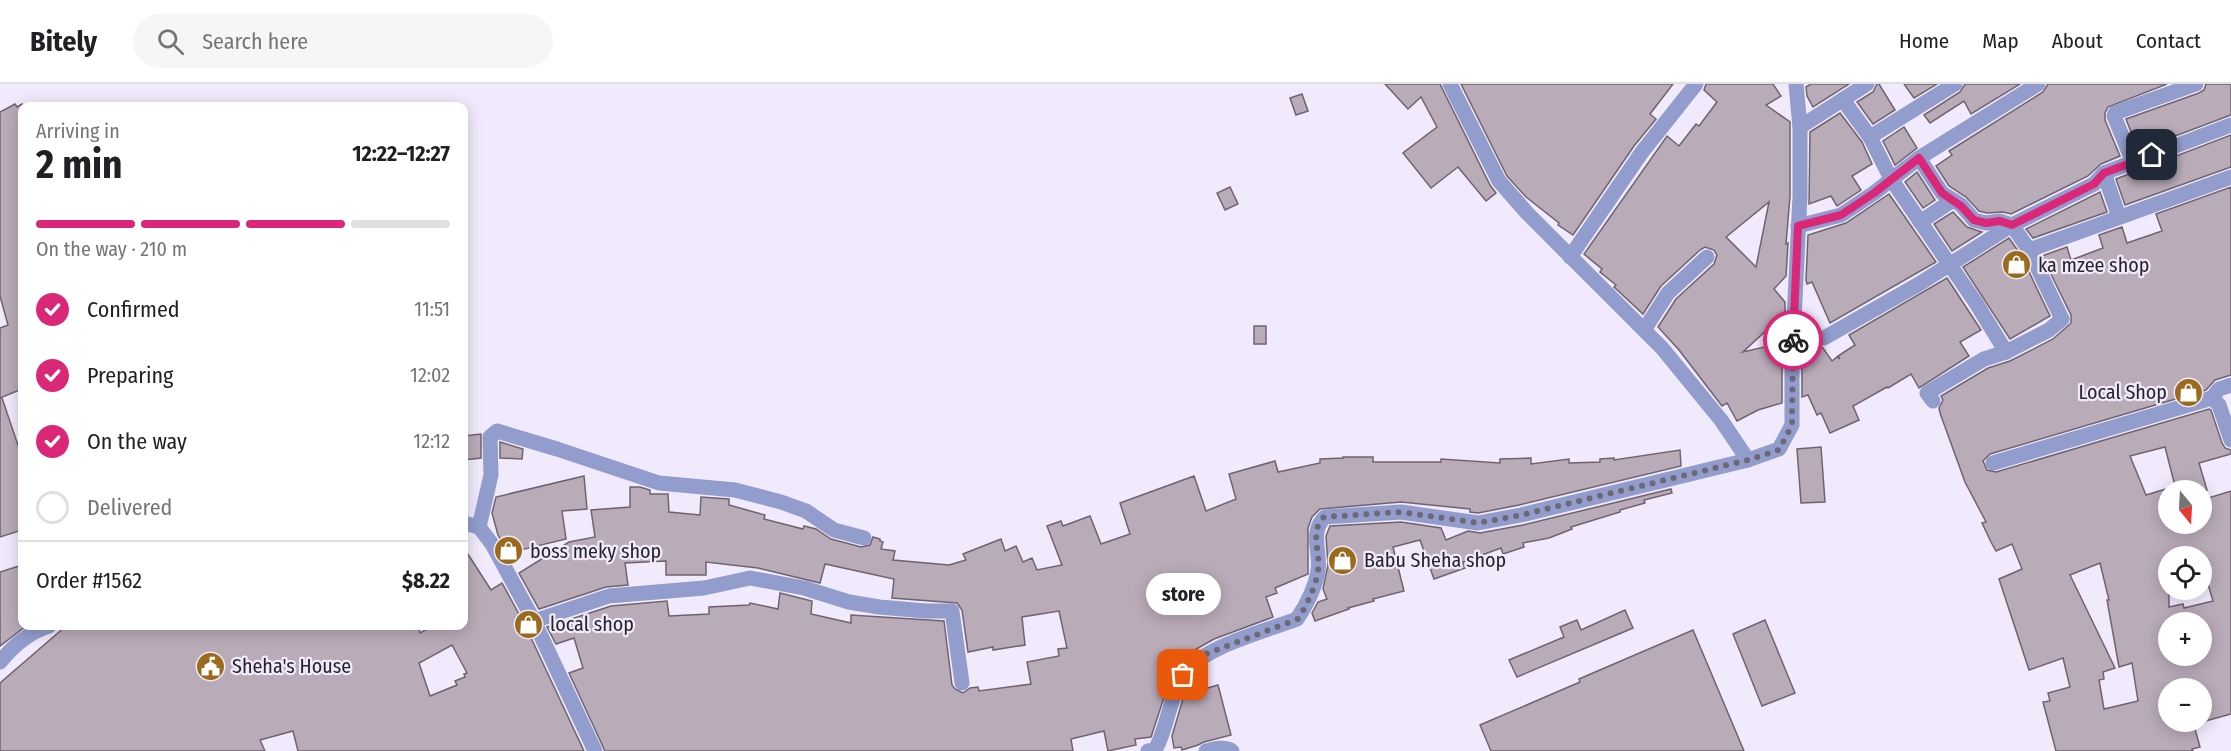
<!DOCTYPE html>
<meta charset="utf-8">
<style>
body{margin:0;font-family:"Fira Sans Condensed",sans-serif;background:#f6f6f6;color:#202124;height:100vh;display:flex;flex-direction:column;font-size:22px;white-space:nowrap}
*{box-sizing:border-box;margin:0}
p{font-size:20px;color:#757577}
.icon{flex:none;width:33px;height:33px;fill:none;stroke:currentColor;stroke-width:2;stroke-linecap:round;stroke-linejoin:round}
.map{position:relative;flex:1;overflow:hidden}
.panel{position:absolute;left:18px;top:18px;width:450px;height:528px;display:flex;flex-direction:column;background:#fff;border-radius:12px;box-shadow:0 3px 15px #0003}
.panel>*{flex:none}
.needle{width:39px;rotate:162deg}
.tools{position:absolute;left:2158px;top:396px;display:grid;gap:12px}
.tools a{display:grid;place-items:center;width:54px;height:54px;border-radius:50%;background:#fff;box-shadow:0 3px 15px #0003;font-size:30px}
.pin{position:absolute;display:grid;place-items:center;width:51px;height:51px;color:#fff;margin:-26px;border-radius:12px;box-shadow:0 3px 9px #0006}
.courier{position:absolute;display:grid;place-items:center;width:60px;height:60px;margin:-30px;border:4px solid #db2777;border-radius:50%;background:#fff;color:#222;box-shadow:0 2px 8px #0007}
.bubble{position:absolute;height:42px;border-radius:21px;background:#fff;box-shadow:0 3px 15px #0003;font-size:20px;font-weight:700;line-height:42px;text-align:center}
.head em{font-style:normal;font-weight:700}
.head div{display:flex;flex-direction:column-reverse}
.head{display:flex;align-items:center;justify-content:space-between;height:102px;padding:0 18px}
h1{font-size:39px;font-weight:700;line-height:45px}
.bar{display:grid;grid-template-columns:repeat(4,1fr);gap:9px 6px;align-content:center;height:72px;padding:0 18px}
.bar i{height:8px;border-radius:4px;background:#e0e0e0}
.bar .on{background:#db2777}
.bar p{grid-column:span 4}
.line{display:flex;align-items:center;gap:15px;padding:0 18px;border-top:2px solid #e0e0e0}
.line div{flex:1}
ol{padding:0 18px;list-style:none}
li{display:flex;align-items:center;gap:18px;height:66px}
li p{margin-inline-start:auto}
li .icon{padding:6px;border-radius:50%;background:#db2777;color:#fff;stroke-width:4}
li:last-child{color:#757577}
li i{width:33px;height:33px;border:3px solid #e0e0e0;border-radius:50%}
header{display:flex;align-items:center;gap:36px;box-sizing:border-box;height:84px;padding:0 30px;background:#fff;border-bottom:2px solid #e0e0e0}
header strong{font-size:28px}
nav{display:flex;gap:33px;margin-inline-start:auto;font-size:21px}
.search{width:420px;height:54px;background:#f6f6f6;display:flex;align-items:center;gap:15px;box-sizing:border-box;padding:0 21px;border-radius:33px;color:#757577;font-size:22px}
.map>svg:first-child{display:block}
.building{fill:#b9abb8;stroke:#70636f;stroke-width:1.5;fill-rule:evenodd}
.lines{fill:none;stroke-linecap:round;stroke-linejoin:round}
.street{stroke:#929ccd;stroke-width:15}
.done{stroke:#6d6974;stroke-width:6;stroke-dasharray:0 10.8}
.route{stroke:#db2777;stroke-width:8}
.labels{text-anchor:middle;stroke-width:4.5;stroke-linejoin:round;paint-order:stroke}
.poi-label{font-size:20px;fill:#26242a;stroke:#f0eafc;text-anchor:start}
</style>
<header>
<strong>Bitely</strong>
<div class="search"><svg class="icon" aria-label="search" viewBox="0 0 24 24"><circle cx="10" cy="10" r="6"/><path d="M15 15l6 6"/></svg>Search here</div>
<nav><a>Home</a><a>Map</a><a>About</a><a>Contact</a></nav>
</header>
<div class="map">
<svg width="2231" height="667" viewBox="0 0 2231 667">
<rect width="100%" height="100%" fill="#f0eafc"/>
<!-- building -->
<g class="building">
<polygon points="1385,0 1440,0 1490,101 1496,109 1486,117 1458,83 1431,104 1403,69 1437,43 1421,13 1408,25"/>
<polygon points="1461,0 1673,0 1650,30 1656,35 1634,62 1573,151 1558,141 1559,139 1526,113 1507,92"/>
<path d="M1706,0H1773L1781,12L1766,21L1790,38V112L1786,160L1788,159L1786,192L1774,205L1785,218V229L1743,268L1782,259V319L1758,326L1737,337L1727,319L1722,322L1679,266L1658,243L1676,215L1714,180L1717,171L1714,166L1705,163L1700,166L1661,202L1643,230L1614,203L1616,201L1600,188L1602,185L1584,170L1667,52L1679,62L1696,40L1699,42L1717,18L1704,6ZM1769,118L1756,183L1726,153Z"/>
<polygon points="1811,0 1849,0 1813,23 1807,12 1806,3"/>
<polygon points="1877,0 1879,0 1895,26 1873,40 1857,18 1873,8"/>
<polygon points="1904,0 1937,0 1914,14"/>
<polygon points="1965,0 2020,0 1971,30 1964,17 1930,39 1924,31 1960,8"/>
<polygon points="2048,0 2167,0 2108,23 2105,29 2105,36 2120,72 2101,80 2088,92 2011,130 2003,128 1987,129 1979,127 1966,113 1949,102 1936,82 1952,71 1949,67 2043,8"/>
<polygon points="2206,0 2231,0 2231,31 2138,66 2126,35 2199,9 2204,6"/>
<polygon points="1302,10 1308,27 1296,31 1290,14"/>
<polygon points="15,20 17,23 22,20 22,305 0,314 0,244 8,241 0,212 0,28"/>
<polygon points="1840,29 1862,58 1872,80 1852,92 1861,106 1837,122 1831,112 1809,120 1810,48"/>
<polygon points="1904,43 1917,64 1895,81 1883,57"/>
<polygon points="2231,51 2231,83 2125,121 2116,95"/>
<polygon points="1917,88 1935,116 1923,124 1905,98"/>
<polygon points="1230,103 1238,120 1225,126 1217,109"/>
<path d="M2231,103V291L2215,296L2206,306L1990,370L1983,377L1987,386L1996,388L2209,325L2211,326L2222,359L2225,364L2231,366V370L2199,379L2207,406H2176L2165,363L2130,372L2146,411L2169,404V440H2202V416L2231,407V630L2202,638V604H2169V638H2193L2200,663L2192,665L2193,667H2056L2043,618L2050,617L2048,609L2070,603L2063,574L2029,586L1999,495L2022,485L2012,460L1996,467L1991,458L1982,439L1986,438L1965,398L1940,329L1939,324L1943,316L1941,312L1988,284L2010,277L2053,255L2071,239V231L2042,172L2067,163L2071,176L2103,164L2099,151L2122,143L2127,159L2162,147L2156,130ZM2169,472H2202V480L2213,517L2184,524L2183,520L2169,523ZM2100,479L2109,516H2107L2119,583L2132,579L2138,617L2104,625L2099,596L2104,595L2103,588L2115,584L2070,491ZM2169,538H2202V572H2169Z"/>
<polygon points="2100,108 2107,128 2033,154 2026,145"/>
<polygon points="1889,110 1936,178 1830,239 1812,198 1807,200 1806,196 1808,151 1846,139"/>
<polygon points="1953,128 1967,143 1982,148 1952,167 1934,140"/>
<polygon points="2009,154 2021,171 2050,232 2010,255 1963,183"/>
<polygon points="1947,194 1981,246 1960,258 1969,272 1919,304 1911,290 1888,304 1887,303 1853,322 1859,336 1830,349 1821,329 1817,331 1808,311 1802,313 1802,271 1818,261 1823,264 1832,277 1837,273 1840,275 1838,272 1855,261 1849,251"/>
<rect x="1254" y="242" width="12" height="18"/>
<polygon points="0,314 2,314 22,373 22,446 0,453"/>
<polygon points="481,350 481,374 464,376 464,352"/>
<polygon points="500,358 523,365 522,375 500,374"/>
<polygon points="1821,363 1825,418 1801,419 1797,365"/>
<polygon points="1680,366 1681,382 1519,421 1478,429 1470,428 1470,425 1401,418 1320,425 1312,433 1308,444 1308,490 1275,504 1277,509 1266,513 1273,533 1214,555 1191,568 1191,570 1182,576 1182,578 1165,584 1169,598 1151,653 1135,655 1136,661 1108,667 1104,647 1071,655 1073,667 605,667 569,589 583,584 574,554 556,560 547,543 611,522 667,517 669,532 709,530 709,523 749,521 750,519 778,525 780,509 812,517 811,530 851,539 851,531 944,537 952,601 955,605 963,609 970,604 978,603 979,607 1031,600 1027,578 1059,572 1058,565 1067,564 1059,527 1022,533 1025,561 993,566 993,563 968,568 962,526 957,519 892,514 894,495 825,480 820,499 758,484 706,478 706,491 666,491 666,477 625,479 628,501 606,503 539,525 519,489 569,458 595,453 591,426 630,423 630,403 640,403 650,406 650,410 668,410 669,428 700,431 701,413 729,415 729,421 765,431 764,435 803,445 804,442 816,445 831,455 861,463 870,461 873,453 880,455 880,457 883,458 881,465 895,467 893,476 949,481 966,476 963,470 1001,455 1005,467 1016,462 1023,478 1032,474 1037,486 1062,481 1047,442 1061,437 1063,442 1090,432 1101,460 1130,450 1120,419 1194,392 1206,427 1236,415 1229,390 1275,377 1278,388 1320,379 1320,375 1343,374 1343,373 1373,373 1373,378 1441,378 1441,375 1500,379 1500,375 1531,374 1531,380 1569,375 1569,379 1600,378 1600,375 1614,374 1614,376"/>
<polygon points="584,392 587,425 562,427 566,455 508,469 498,451 492,429 496,413"/>
<polygon points="1671,405 1672,409 1644,416 1645,419 1620,426 1620,428 1571,443 1572,445 1549,454 1523,459 1524,463 1503,470 1501,464 1463,478 1465,484 1434,495 1420,456 1393,463 1404,507 1373,515 1374,517 1348,524 1349,525 1315,537 1312,529 1318,518 1327,515 1323,505 1328,481 1326,452 1330,442 1401,438 1441,444 1446,456 1468,447 1480,449 1523,441"/>
<path d="M464,464L491,506L502,499L525,541L584,667H298L293,647L260,656L265,667H0V599L66,542H231L232,544L241,542H418L420,549L433,542H464ZM452,561L467,589L464,590L465,593L455,597L457,601L430,612L419,579Z"/>
<polygon points="22,481 22,542 26,542 0,562 0,488"/>
<polygon points="1625,526 1633,544 1517,593 1509,576 1564,553 1560,543 1577,536 1581,546"/>
<polygon points="1765,536 1795,609 1762,622 1733,550"/>
<polygon points="1693,546 1744,667 1491,667 1480,641 1580,598 1579,595"/>
<polygon points="1218,601 1231,651 1204,658 1198,661 1182,666 1181,663 1174,664 1172,652 1184,611"/>
</g>
<g class="lines">
<!-- street -->
<g class="street">
<polyline points="1450,0 1499,97 1528,130 1662,264 1721,336 1748,376 1779,365 1792,341 1792,278 1800,112 1800,43 1796,0"/>
<polyline points="1843,16 1870,53 1891,95 1976,219 2006,268"/>
<polyline points="1800,43 1867,0"/>
<polyline points="1870,53 1955,0"/>
<polyline points="1919,74 1942,109 1961,121 1974,136 1986,139 2000,137 2012,141 2029,166 2062,235 2049,246 2006,268 1984,275 1927,309 1933,317"/>
<polyline points="2133,78 2114,32 2115,29 2196,0"/>
<polyline points="2104,89 2119,133"/>
<polyline points="1920,138 1953,116"/>
<polyline points="1798,142 1841,131 1874,109 1919,74 2038,0"/>
<polyline points="2029,166 2231,93"/>
<polyline points="1570,173 1642,68 1696,0"/>
<polyline points="1644,246 1668,209 1707,173"/>
<polyline points="1824,254 1919,200 2012,141 2094,100 2104,89 2231,41"/>
<polyline points="2212,314 2219,305 2231,301"/>
<polyline points="1993,379 2212,314 2219,321 2231,356"/>
<polyline points="464,439 479,443 492,460 534,537 595,667"/>
<polyline points="479,443 491,391 490,353 497,347 557,365 659,399 735,406 781,418 806,427 834,446 864,454"/>
<polyline points="534,537 609,512 704,504 750,494 804,504 849,518 879,523 926,527 952,527 962,599"/>
<path d="M0,578C13,562 29,548 49,542"/>
<path d="M1148,667L1155,666C1168,643 1169,614 1183,592C1200,563 1266,547 1297,535C1307,520 1315,505 1318,487C1321,468 1309,448 1325,433L1401,428L1478,439L1521,431L1748,376"/>
<path d="M1206,667C1214,665 1225,662 1232,667"/>
</g>
</g>
<g class="lines">
<!-- done -->
<path class="done" d="M1183,591L1203,571L1298,535C1307,520 1315,505 1318,487C1321,468 1309,447 1324,433L1401,428L1478,439L1521,431L1748,376L1779,366L1792,341L1793,256"/>
<!-- route -->
<polyline class="route" points="1793,256 1798,142 1841,131 1874,109 1919,74 1942,109 1961,122 1974,136 1986,139 2000,137 2012,141 2094,100 2104,89 2152,71"/>
</g>
<!-- icons -->
<defs>
<symbol id="shop-disc" viewBox="-11 -11 22 22"><circle r="9.5" fill="#9b6a1d" stroke="#f0eafc"/><path d="M-5-2.5h2.3a2.7 3.5 0 0 1 5.4 0H5L5.5 6h-11ZM-1.5-2.5h3a1.5 2.3 0 0 0-3 0Z" fill="#fff"/></symbol>
<symbol id="civic-disc" viewBox="-11 -11 22 22"><circle r="9.5" fill="#9b6a1d" stroke="#f0eafc"/><path d="M-.6-6.5H3V-4.5H.6V-3L4-1V1h2V6H-6V1h2V-1L-.6-3ZM-1.2 2.5V6h2.4V2.5Z" fill="#fff"/></symbol>
</defs>
<g fill-rule="evenodd">
<use href="#shop-disc" x="2000" y="164" width="33" height="33"/>
<use href="#shop-disc" x="2172" y="292" width="33" height="33"/>
<use href="#shop-disc" x="492" y="450" width="33" height="33"/>
<use href="#shop-disc" x="1326" y="460" width="33" height="33"/>
<use href="#shop-disc" x="512" y="524" width="33" height="33"/>
<use href="#civic-disc" x="194" y="566" width="33" height="33"/>
</g>
<g class="labels">
<!-- poi labels -->
<g class="poi-label">
<text x="2038" y="188">ka mzee shop</text>
<text x="2167" y="315" text-anchor="end">Local Shop</text>
<text x="530" y="474">boss meky shop</text>
<text x="1364" y="483">Babu Sheha shop</text>
<text x="550" y="547">local shop</text>
<text x="232" y="589">Sheha's House</text>
</g>
</g>
</svg>
<div class="tools">
<a><svg class="needle" viewBox="-14 -14 28 28"><path d="M0-13l5 13h-10z" fill="#e53935"/><path d="M0 13l5-13h-10z" fill="#757577"/></svg></a>
<a><svg class="icon" aria-label="locate" viewBox="0 0 24 24"><circle cx="12" cy="12" r="6"/><path d="M12 2v4M12 18v4M2 12h4M18 12h4"/></svg></a>
<a>+</a>
<a>−</a>
</div>
<div class="pin" style="left:1183px;top:591px;background:#ea580c"><svg class="icon" aria-label="bag" viewBox="0 0 24 24"><path d="M5 8h14l-1 12H6zM9 8a3 3 0 0 1 6 0"/></svg></div>
<div class="pin" style="left:2152px;top:71px;background:#1f2937"><svg class="icon" aria-label="home" viewBox="0 0 24 24"><path d="M3 11l9-7 9 7M6 9v11h12V9"/></svg></div>
<div class="courier" style="left:1793px;top:256px"><svg class="icon" aria-label="bike" viewBox="0 0 24 24"><circle cx="6" cy="16" r="4"/><circle cx="18" cy="16" r="4"/><path d="M6 16l4-8h5l3 8M10 8l3 8H6M13 5h3"/></svg></div>
<div class="bubble" style="left:1146px;top:489px;width:75px">store</div>
<section class="panel">
<div class="head"><div><h1>2 min</h1><p>Arriving in</p></div><em>12:22–12:27</em></div>
<div class="bar"><i class="on"></i><i class="on"></i><i class="on"></i><i></i><p>On the way · 210 m</p></div>
<ol>
<li><svg class="icon" aria-label="check" viewBox="0 0 24 24"><path d="M5 12l5 5 9-10"/></svg>Confirmed<p>11:51</p></li>
<li><svg class="icon" aria-label="check" viewBox="0 0 24 24"><path d="M5 12l5 5 9-10"/></svg>Preparing<p>12:02</p></li>
<li><svg class="icon" aria-label="check" viewBox="0 0 24 24"><path d="M5 12l5 5 9-10"/></svg>On the way<p>12:12</p></li>
<li><i></i>Delivered</li>
</ol>
<div class="line" style="height:78px"><div>Order #1562</div><b>$8.22</b></div>
</section>
</div>
